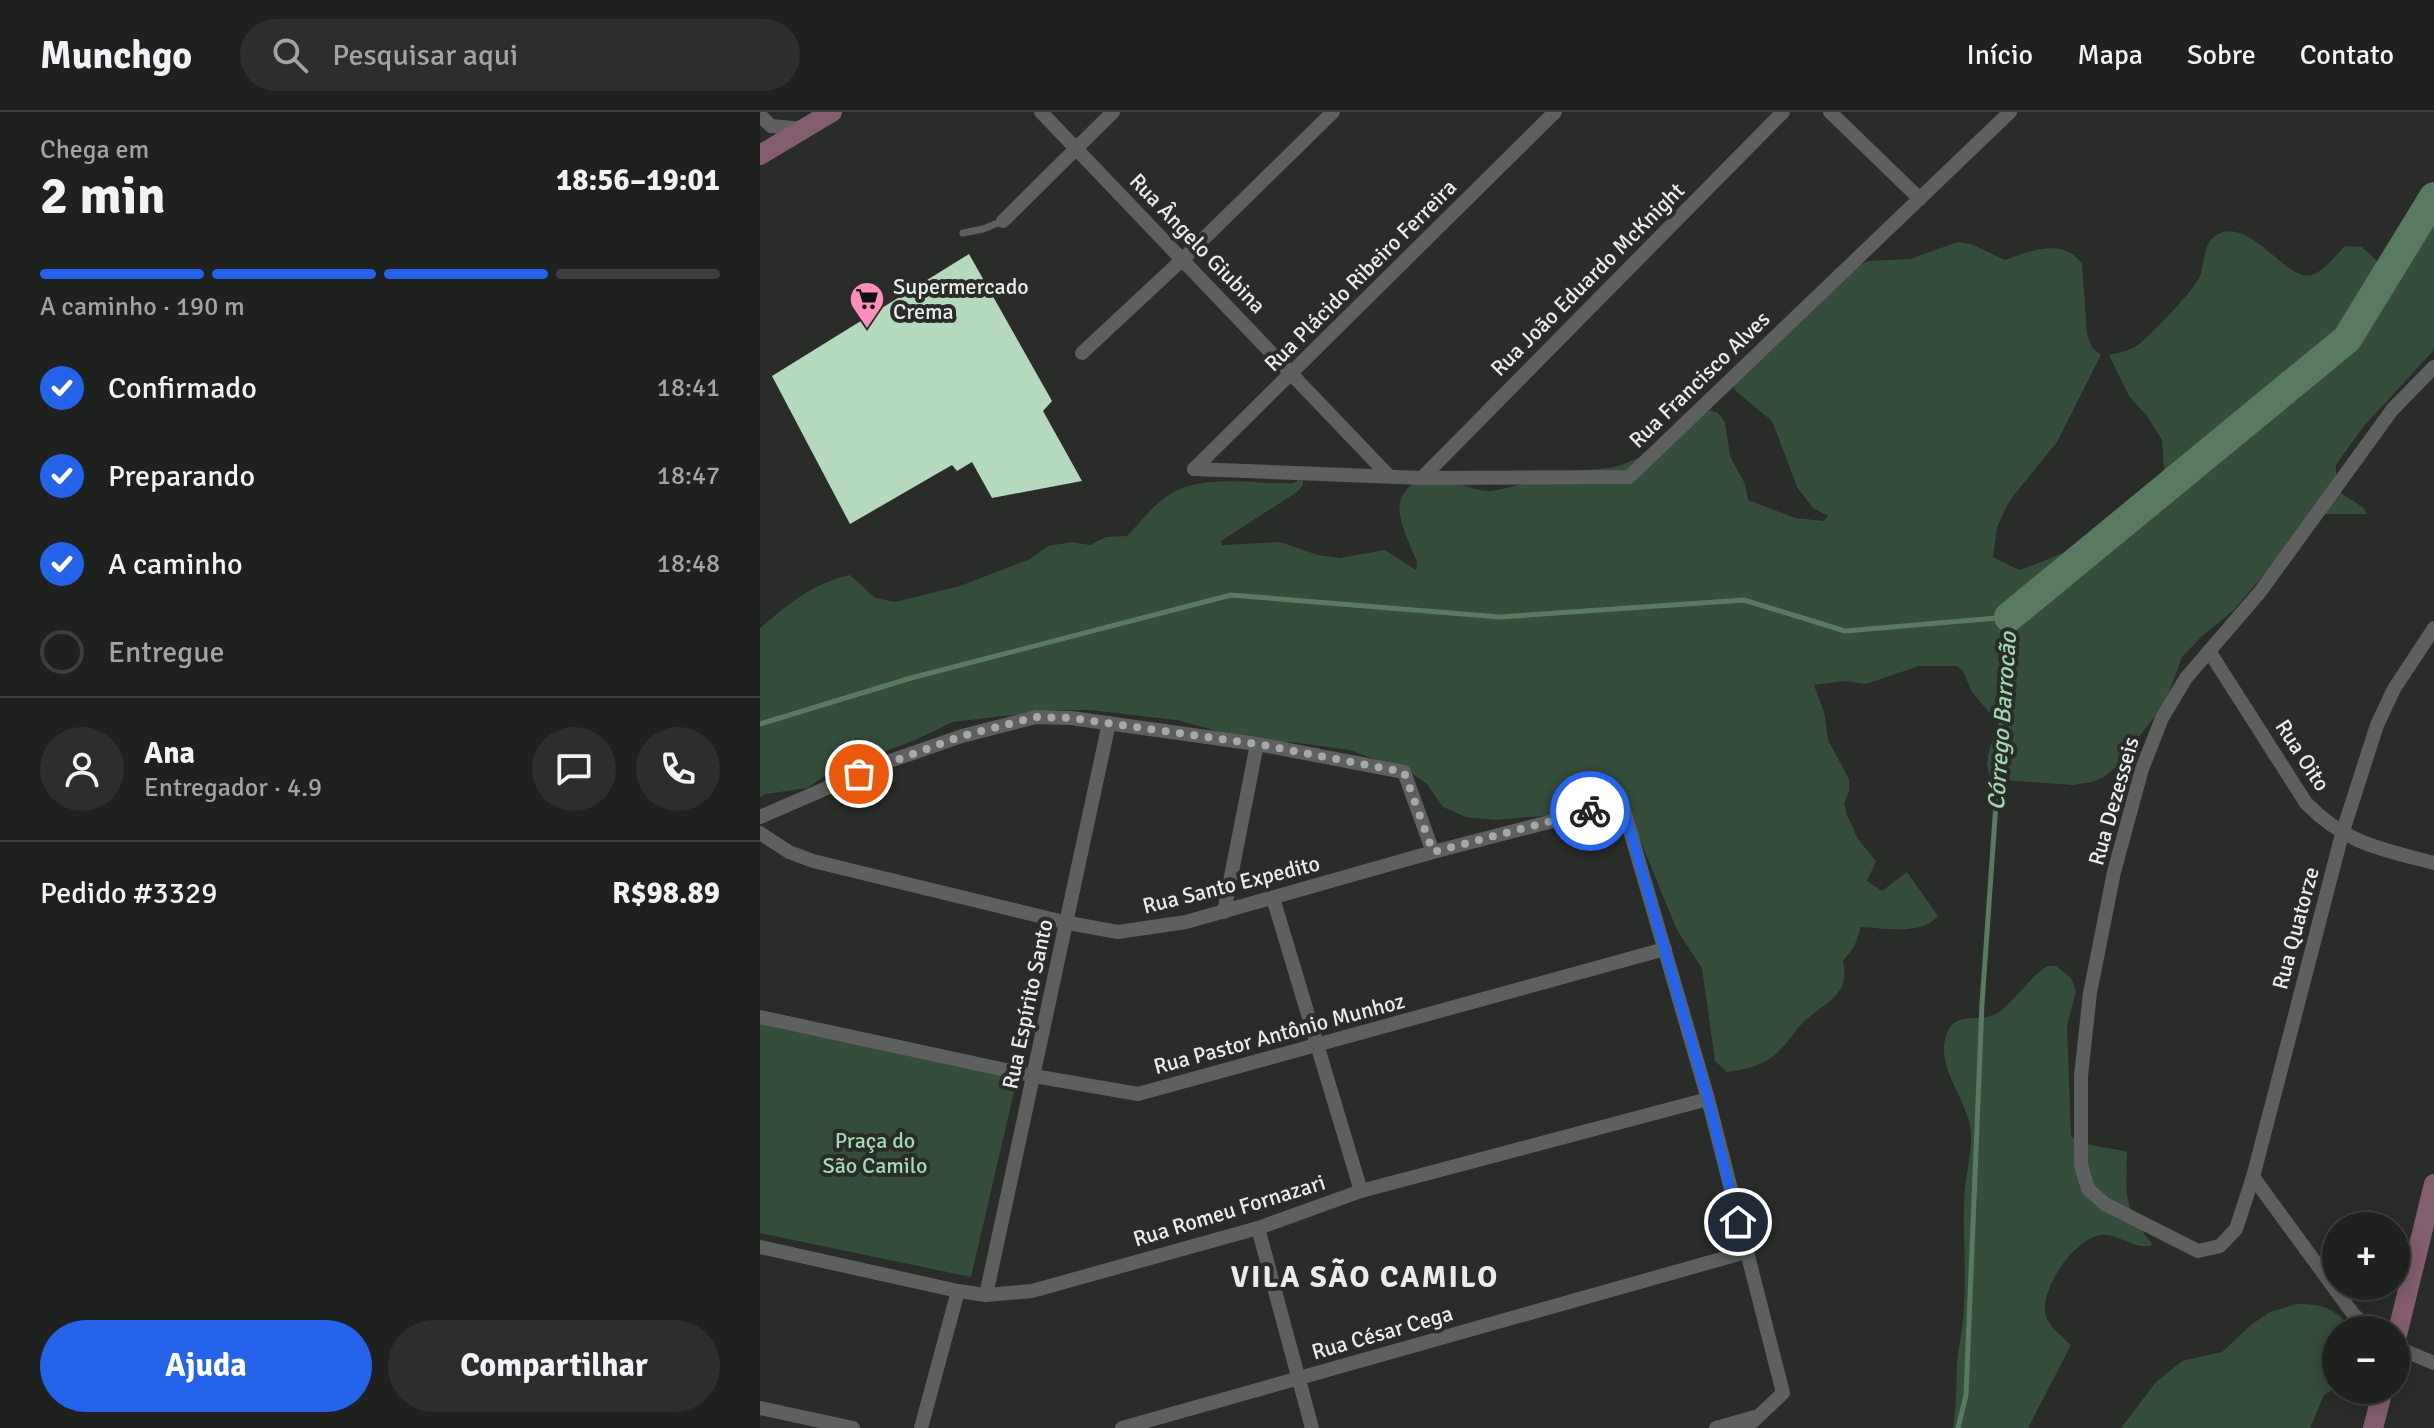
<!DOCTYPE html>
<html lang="pt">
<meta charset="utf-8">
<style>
body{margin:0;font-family:Signika,sans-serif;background:#2c2e2c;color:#f1f3f6;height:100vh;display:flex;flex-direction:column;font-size:30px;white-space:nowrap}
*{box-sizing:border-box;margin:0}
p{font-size:26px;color:#a1a3a4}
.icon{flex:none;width:44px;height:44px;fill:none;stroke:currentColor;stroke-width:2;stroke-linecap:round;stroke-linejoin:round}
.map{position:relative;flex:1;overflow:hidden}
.panel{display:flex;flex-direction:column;background:#1f211f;width:760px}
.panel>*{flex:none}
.buttons{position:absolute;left:1562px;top:1100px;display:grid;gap:16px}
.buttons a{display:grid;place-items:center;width:88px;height:88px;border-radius:50%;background:#1f211f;box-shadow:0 4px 20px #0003,0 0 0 2px #3c3e3d;font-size:40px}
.pin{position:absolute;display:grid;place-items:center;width:68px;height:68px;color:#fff;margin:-34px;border:4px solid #fff;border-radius:50%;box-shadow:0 2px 8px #0007}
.courier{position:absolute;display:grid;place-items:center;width:80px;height:80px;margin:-40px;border:6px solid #2563eb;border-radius:50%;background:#fff;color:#222;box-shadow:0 2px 10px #0007}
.summary em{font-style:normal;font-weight:800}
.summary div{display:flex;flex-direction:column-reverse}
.summary{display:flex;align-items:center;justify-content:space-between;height:136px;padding:0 40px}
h1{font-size:52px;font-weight:800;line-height:60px}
.bar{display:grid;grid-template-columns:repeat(4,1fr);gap:12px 8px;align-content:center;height:96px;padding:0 40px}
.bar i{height:10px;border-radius:6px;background:#3c3e3d}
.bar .selected{background:#2563eb}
.bar p{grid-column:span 4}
.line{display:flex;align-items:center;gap:20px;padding:0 40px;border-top:2px solid #3c3e3d}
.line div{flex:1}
.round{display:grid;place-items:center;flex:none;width:84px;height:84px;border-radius:42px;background:#2c2e2c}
ol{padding:0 40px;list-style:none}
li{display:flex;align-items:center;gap:24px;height:88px}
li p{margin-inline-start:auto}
li .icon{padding:8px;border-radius:50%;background:#2563eb;color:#fff;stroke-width:4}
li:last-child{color:#a1a3a4}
li i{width:44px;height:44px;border:4px solid #3c3e3d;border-radius:50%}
.primary-button{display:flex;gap:16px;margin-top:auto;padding:16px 40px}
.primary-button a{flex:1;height:92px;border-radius:48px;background:#2563eb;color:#fff;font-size:32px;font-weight:800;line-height:92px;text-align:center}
.primary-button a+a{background:#2c2e2c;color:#f1f3f6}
header{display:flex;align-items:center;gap:48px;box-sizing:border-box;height:112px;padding:0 40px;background:#1f211f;border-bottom:2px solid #3c3e3d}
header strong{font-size:38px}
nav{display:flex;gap:44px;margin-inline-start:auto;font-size:28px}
.search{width:560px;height:72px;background:#2c2e2c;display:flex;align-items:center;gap:20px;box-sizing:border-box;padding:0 28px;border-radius:44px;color:#a1a3a4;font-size:30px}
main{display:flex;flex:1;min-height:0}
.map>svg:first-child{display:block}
.green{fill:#354d3b}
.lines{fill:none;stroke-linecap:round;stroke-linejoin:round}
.stream{stroke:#587a61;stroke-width:5}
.river{stroke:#587a61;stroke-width:30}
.building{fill:#b5d9bd}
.lane{stroke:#5d605e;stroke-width:7}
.street{stroke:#5d605e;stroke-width:14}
.secondary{stroke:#835e6e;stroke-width:20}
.done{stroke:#a6a9a7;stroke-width:8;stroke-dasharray:0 14.4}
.route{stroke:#2563eb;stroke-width:10}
.labels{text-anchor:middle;stroke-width:8;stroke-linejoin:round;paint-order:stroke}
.street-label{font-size:22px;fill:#eaeceb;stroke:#292c29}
.poi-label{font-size:22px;fill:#eaeceb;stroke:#292c29;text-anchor:start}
.park-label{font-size:22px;fill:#a1dbaf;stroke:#292c29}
.water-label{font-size:24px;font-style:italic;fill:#9ed8ac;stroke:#292c29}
.district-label{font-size:30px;font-weight:bold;letter-spacing:2px;fill:#eaeceb;stroke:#292c29}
</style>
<header>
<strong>Munchgo</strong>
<div class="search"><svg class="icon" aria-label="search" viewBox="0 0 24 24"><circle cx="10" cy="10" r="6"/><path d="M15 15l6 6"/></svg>Pesquisar aqui</div>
<nav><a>Início</a><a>Mapa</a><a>Sobre</a><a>Contato</a></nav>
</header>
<main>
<section class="panel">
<div class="summary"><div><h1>2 min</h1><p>Chega em</p></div><em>18:56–19:01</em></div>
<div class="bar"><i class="selected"></i><i class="selected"></i><i class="selected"></i><i></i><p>A caminho · 190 m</p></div>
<ol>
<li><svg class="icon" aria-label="check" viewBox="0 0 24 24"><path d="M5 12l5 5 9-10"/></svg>Confirmado<p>18:41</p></li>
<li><svg class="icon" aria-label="check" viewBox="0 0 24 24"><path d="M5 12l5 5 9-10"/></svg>Preparando<p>18:47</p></li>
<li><svg class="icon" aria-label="check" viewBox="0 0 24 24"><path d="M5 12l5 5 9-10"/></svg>A caminho<p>18:48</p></li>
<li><i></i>Entregue</li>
</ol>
<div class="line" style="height:144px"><a class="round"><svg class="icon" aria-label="person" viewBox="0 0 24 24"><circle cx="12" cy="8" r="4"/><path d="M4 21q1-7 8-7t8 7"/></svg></a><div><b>Ana</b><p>Entregador · 4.9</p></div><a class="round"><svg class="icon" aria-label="chat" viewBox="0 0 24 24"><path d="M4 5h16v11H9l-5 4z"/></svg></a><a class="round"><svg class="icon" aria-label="phone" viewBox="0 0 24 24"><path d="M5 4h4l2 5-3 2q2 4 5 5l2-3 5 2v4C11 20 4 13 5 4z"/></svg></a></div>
<div class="line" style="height:104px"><div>Pedido #3329</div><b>R$98.89</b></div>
<div class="primary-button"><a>Ajuda</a><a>Compartilhar</a></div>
</section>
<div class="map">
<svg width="1674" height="1316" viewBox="0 0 1674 1316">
<rect width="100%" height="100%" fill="#292c29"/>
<!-- green -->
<g class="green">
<path d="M1674,97V238L1603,315L1576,353V378L1604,396L1607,402H1565L1543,416L1474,498L1442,524L1422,545L1405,591L1379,625L1370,643L1344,665L1332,670L1313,673L1231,667C1222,647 1232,631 1240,613L1212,580L1203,559L1197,554H1159L1106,572L1085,569L1054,573L1064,600L1068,628L1089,667V680L1084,691L1087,703L1098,727L1116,749L1107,769L1122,779L1147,760L1178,804C1160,824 1126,816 1101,815L1094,835L1083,849C1090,882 1069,888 1047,907C1036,916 1029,930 1018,940C1005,953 985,958 967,960L955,949L942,856L917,818L876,718L853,694L831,690L813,693L794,703L735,708L706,705L683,695L667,672L653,662L590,638L531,630H499L416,608L330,598H293L193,610L155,628L71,660L47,676L6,682L0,685V516C29,492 53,471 90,463L115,486L135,490L200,474L270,447L288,434L312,430L330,433L346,425L367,424C380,411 390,396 406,385C441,360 493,373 534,371L543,364V373L537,380L461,429L462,433L520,430L558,443L580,446L625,438L656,458L657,450C650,431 631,399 644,381C667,349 704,380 730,379C753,377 778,365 801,361C820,357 842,359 861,353C893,342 921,317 949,298L958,301L965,310L970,344L985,372L988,388L1035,406L1064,409L1068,404L1053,396L1037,375L1012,309L975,278L971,262L1062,171L1108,149L1150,147L1198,130L1211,132L1245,148C1270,139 1303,125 1322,152L1327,222L1332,236L1341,243L1297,330L1250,388L1237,415L1233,445L1259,458C1278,452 1295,444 1313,437C1341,426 1365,421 1391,405L1404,357L1402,328L1387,304L1369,284L1349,243C1359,241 1369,239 1378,233C1391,223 1434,178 1440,164C1444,153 1444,131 1455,124C1489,101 1526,171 1552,163C1564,159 1576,143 1585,134L1602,135L1617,149L1605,187L1608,191L1648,125Z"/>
<path d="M1287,854H1296L1311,866L1316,879L1307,914L1311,1024C1324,1035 1350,1035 1367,1040C1366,1086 1363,1095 1393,1133C1374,1139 1358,1120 1340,1123C1314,1128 1283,1173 1285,1199C1286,1213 1301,1223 1311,1233L1268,1316H1193C1197,1293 1196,1272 1197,1250C1198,1236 1202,1222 1203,1208C1207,1170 1203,1130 1204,1092C1204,1068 1212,1043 1211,1020C1208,989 1178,957 1185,928C1193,894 1219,914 1239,900C1257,887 1268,867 1287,854Z"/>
<polygon points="0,910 257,967 211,1165 0,1121"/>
<path d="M1537,1192C1567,1192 1574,1198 1595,1218H1576V1275L1564,1283L1550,1316H1361L1396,1270L1422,1249L1462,1240L1492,1212L1510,1200Z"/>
</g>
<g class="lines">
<!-- stream -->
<polyline class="stream" points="0,612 151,566 471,483 740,505 984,488 1085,519 1249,505 1222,892 1206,1283 1198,1316"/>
<!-- river -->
<polyline class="river" points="1249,505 1587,227 1674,85"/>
</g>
<!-- building -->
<polygon class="building" points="209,142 292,289 283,299 322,369 232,386 212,350 197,359 192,353 90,412 12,264"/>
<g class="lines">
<!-- lane -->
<polyline class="lane" points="203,121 223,117 243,109"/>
<!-- street -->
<g class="street">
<polyline points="281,0 628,363"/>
<polyline points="1070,0 1160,87"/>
<polyline points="0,3 11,14 43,17"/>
<polyline points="243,109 353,0"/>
<polyline points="322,241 423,147 573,0"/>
<polyline points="1674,255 1632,298 1500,480 1426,566 1402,606 1382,657 1354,760 1330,881 1321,964 1321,1053 1328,1077 1345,1092 1438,1139 1460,1134 1476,1117 1493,1065 1582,722 1617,613 1634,577 1674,516"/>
<polyline points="434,357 662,366 869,365 1250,0"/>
<polyline points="434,357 795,0"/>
<polyline points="662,366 1023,0"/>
<path d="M1449,539L1546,691C1586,732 1621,737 1674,751"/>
<polyline points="0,705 124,651 202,624 276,605 311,606 497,632 644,660 673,740"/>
<polyline points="0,721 29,740 53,749 308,811 358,820 426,810 673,740 862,691 948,987 1023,1281 986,1316"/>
<polyline points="513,786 601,1079"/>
<polyline points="464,800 497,632"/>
<polyline points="0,905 274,964 378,982 905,837"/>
<polyline points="1493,1065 1594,1203 1611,1218"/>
<polyline points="498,1116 552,1316"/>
<polyline points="0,1135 198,1179 226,1183 272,1179 498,1116 601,1079 948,987"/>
<polyline points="226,1183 349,611"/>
<polyline points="1636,1235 1674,1251"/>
<polyline points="0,1296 93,1316"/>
<polyline points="161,1316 198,1179"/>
<polyline points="362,1316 986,1140"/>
<polyline points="956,1316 995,1305"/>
</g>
<!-- secondary -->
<g class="secondary">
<polyline points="0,43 72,0"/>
<polyline points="1636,1227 1674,1072"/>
<polyline points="1613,1316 1623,1278"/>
</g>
</g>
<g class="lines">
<!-- done -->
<polyline class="done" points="99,662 202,624 276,605 311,606 497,632 644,660 673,740 830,699"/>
<!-- route -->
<polyline class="route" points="830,699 862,691 948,987 978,1110"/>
</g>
<!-- icons -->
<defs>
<symbol id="supermarket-pin" viewBox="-11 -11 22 30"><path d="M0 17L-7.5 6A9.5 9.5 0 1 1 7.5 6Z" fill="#fe8ebc" stroke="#292c29"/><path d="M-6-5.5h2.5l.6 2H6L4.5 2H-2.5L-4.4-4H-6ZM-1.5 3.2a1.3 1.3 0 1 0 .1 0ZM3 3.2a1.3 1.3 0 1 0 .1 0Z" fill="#111"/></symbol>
</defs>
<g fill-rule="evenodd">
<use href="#supermarket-pin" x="87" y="167" width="40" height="54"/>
</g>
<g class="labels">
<!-- street labels -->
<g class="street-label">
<text transform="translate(438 131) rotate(46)" y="8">Rua Ângelo Giubina</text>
<text transform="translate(600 163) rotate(-45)" y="8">Rua Plácido Ribeiro Ferreira</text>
<text transform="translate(827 167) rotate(-45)" y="8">Rua João Eduardo McKnight</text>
<text transform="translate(939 267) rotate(-44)" y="8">Rua Francisco Alves</text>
<text transform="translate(1543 643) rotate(57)" y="8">Rua Oito</text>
<text transform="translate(1353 689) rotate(-74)" y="8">Rua Dezesseis</text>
<text transform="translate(471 772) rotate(-14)" y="8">Rua Santo Expedito</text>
<text transform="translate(1535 816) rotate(-75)" y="8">Rua Quatorze</text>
<text transform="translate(267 892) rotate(-78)" y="8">Rua Espírito Santo</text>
<text transform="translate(519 921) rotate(-15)" y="8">Rua Pastor Antônio Munhoz</text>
<text transform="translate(469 1098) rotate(-17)" y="8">Rua Romeu Fornazari</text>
<text transform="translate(622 1220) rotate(-16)" y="8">Rua César Cega</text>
</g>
<!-- poi labels -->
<g class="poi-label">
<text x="133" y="182">Supermercado<tspan x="133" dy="25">Crema</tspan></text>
</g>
<!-- park labels -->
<g class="park-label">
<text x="115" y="1036">Praça do<tspan x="115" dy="25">São Camilo</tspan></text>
</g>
<!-- water labels -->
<g class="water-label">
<text transform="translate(1242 609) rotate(-86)" y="8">Córrego Barrocão</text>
</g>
<!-- district labels -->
<g class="district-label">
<text x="605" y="1175">VILA SÃO CAMILO</text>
</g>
</g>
</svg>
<div class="buttons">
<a>+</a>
<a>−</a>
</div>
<div class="pin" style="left:99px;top:662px;background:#ea580c"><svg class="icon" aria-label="bag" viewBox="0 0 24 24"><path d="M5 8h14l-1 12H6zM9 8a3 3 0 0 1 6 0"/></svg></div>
<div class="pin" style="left:978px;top:1110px;background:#1f2937"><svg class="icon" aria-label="home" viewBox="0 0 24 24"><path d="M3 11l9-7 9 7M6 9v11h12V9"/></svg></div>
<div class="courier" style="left:830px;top:699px"><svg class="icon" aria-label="bike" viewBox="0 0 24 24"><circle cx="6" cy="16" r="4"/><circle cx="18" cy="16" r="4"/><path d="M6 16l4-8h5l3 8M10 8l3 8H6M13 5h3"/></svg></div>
</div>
</main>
